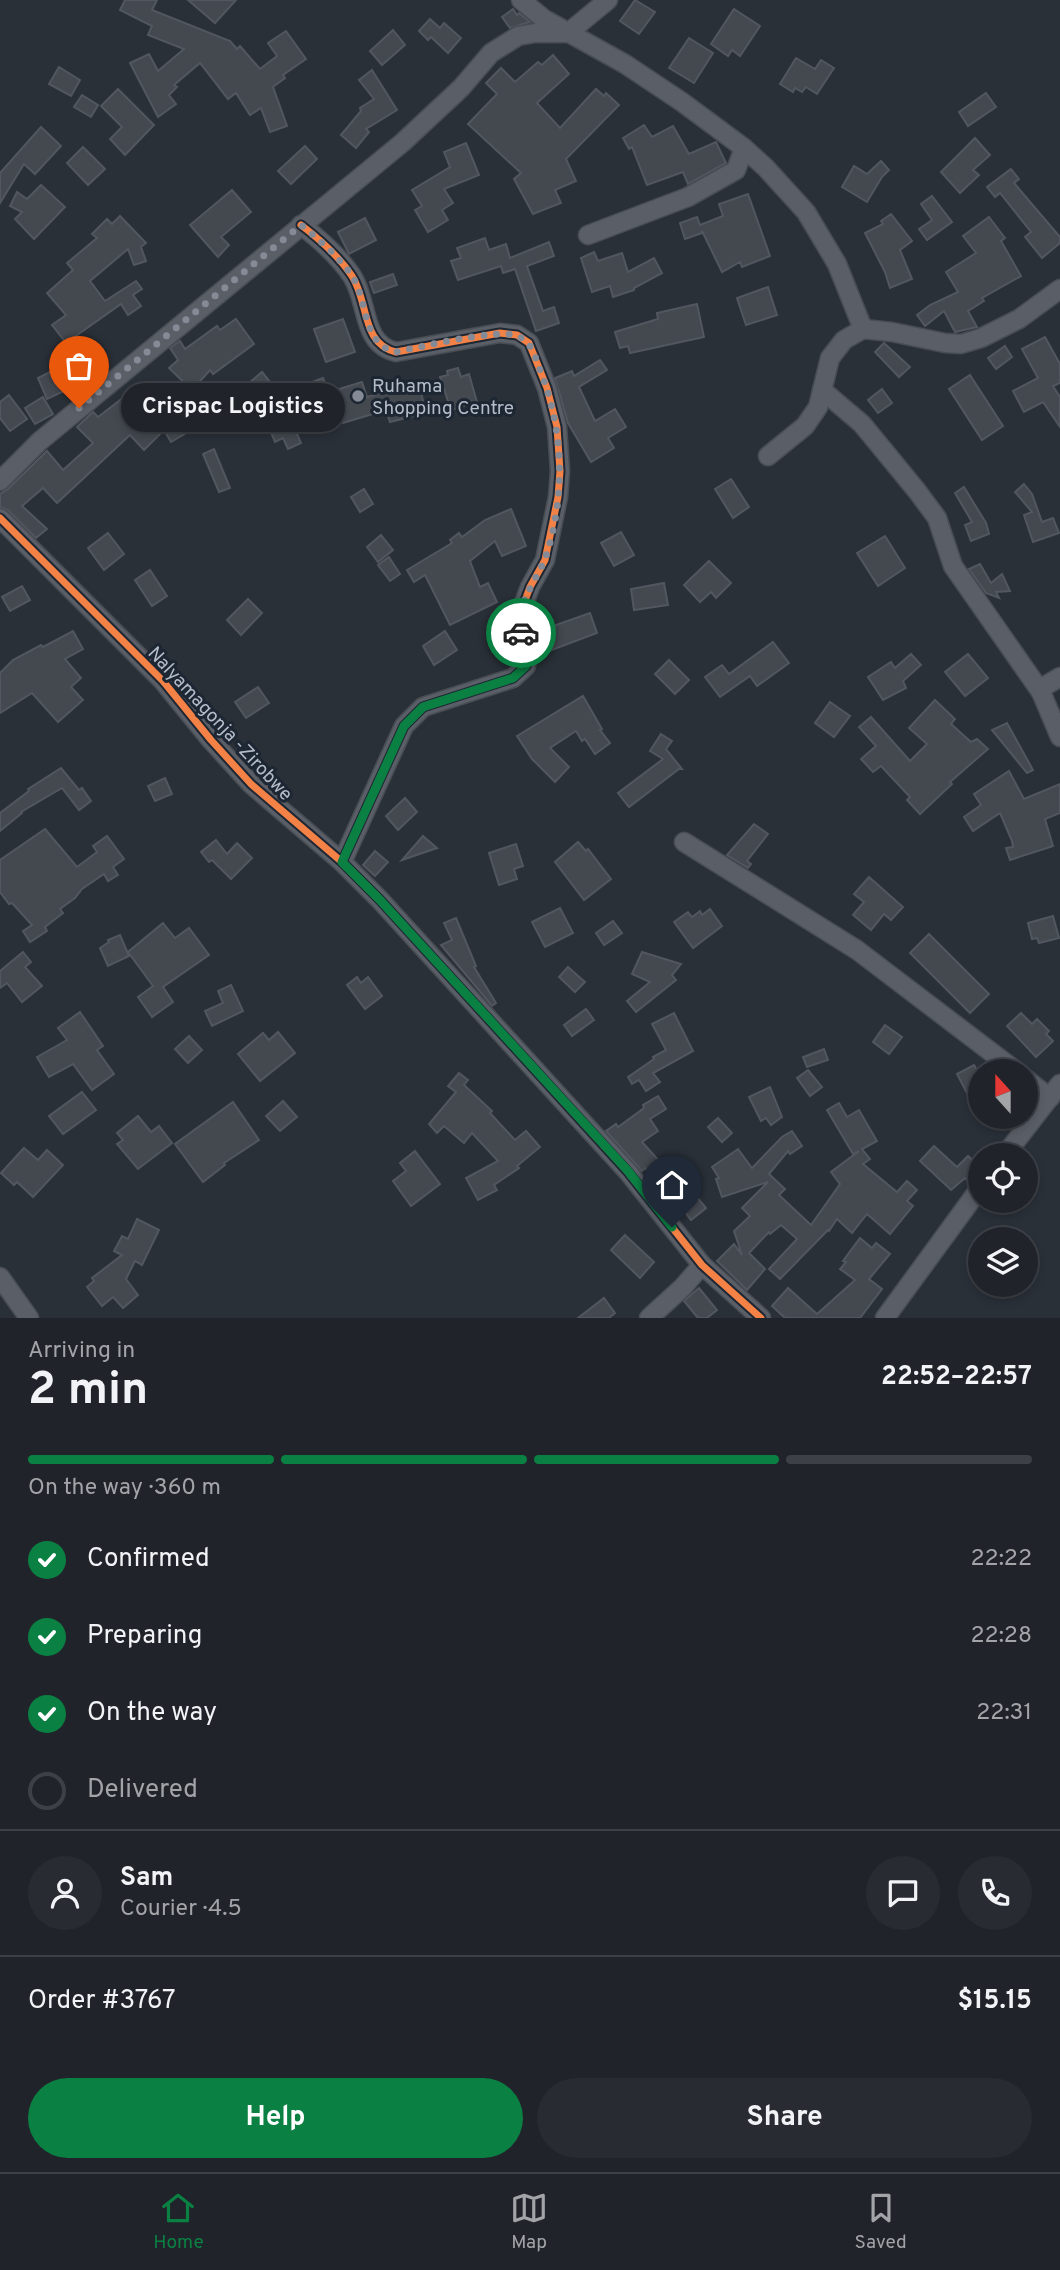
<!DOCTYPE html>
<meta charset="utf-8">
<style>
body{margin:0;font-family:Overpass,sans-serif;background:#282c32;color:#f1f3f6;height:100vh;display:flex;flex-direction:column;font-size:26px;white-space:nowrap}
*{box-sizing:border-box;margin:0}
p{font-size:23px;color:#a2a4a8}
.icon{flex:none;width:38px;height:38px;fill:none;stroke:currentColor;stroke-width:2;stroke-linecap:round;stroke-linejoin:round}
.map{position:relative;height:1318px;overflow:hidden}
.panel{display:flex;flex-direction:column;background:#20242a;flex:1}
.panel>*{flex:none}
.needle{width:46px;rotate:339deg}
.controls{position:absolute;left:968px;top:1059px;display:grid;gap:14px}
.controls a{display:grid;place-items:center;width:70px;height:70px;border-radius:50%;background:#20242a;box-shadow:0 4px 10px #0003,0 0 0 2px #3d4147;font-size:35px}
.pin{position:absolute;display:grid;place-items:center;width:60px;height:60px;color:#fff;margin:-72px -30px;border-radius:50% 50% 50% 0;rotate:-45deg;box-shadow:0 0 7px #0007}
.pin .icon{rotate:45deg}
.courier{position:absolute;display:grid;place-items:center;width:70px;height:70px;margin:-35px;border:5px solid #0b8043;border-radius:50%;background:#fff;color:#222;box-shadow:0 2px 9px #0007}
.bubble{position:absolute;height:49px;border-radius:24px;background:#20242a;box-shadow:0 4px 10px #0003,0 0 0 2px #3d4147;font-size:23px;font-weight:700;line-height:49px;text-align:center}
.headline em{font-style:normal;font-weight:700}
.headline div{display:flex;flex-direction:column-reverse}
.headline{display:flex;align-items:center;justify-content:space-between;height:119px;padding:0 28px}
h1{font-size:46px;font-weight:700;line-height:52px}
.bar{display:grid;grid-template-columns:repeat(4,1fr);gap:10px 7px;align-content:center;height:84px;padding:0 28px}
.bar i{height:9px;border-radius:5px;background:#3d4147}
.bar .active{background:#0b8043}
.bar p{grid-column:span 4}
.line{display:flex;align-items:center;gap:18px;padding:0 28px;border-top:2px solid #3d4147}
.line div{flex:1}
.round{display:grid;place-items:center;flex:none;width:74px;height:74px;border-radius:37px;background:#282c32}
ol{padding:0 28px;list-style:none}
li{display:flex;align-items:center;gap:21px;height:77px}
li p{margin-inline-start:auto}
li .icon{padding:7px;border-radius:50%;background:#0b8043;color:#fff;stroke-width:4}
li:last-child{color:#a2a4a8}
li i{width:38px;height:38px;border:4px solid #3d4147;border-radius:50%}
.primary-button{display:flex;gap:14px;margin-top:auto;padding:14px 28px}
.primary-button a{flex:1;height:80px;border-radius:42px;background:#0b8043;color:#fff;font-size:28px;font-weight:700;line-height:80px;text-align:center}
.primary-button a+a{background:#282c32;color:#f1f3f6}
.tabs{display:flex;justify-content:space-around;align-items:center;height:98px;border-top:2px solid #3d4147;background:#20242a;font-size:19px;color:#a2a4a8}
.tabs a{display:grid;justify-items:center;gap:4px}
.tabs .active{color:#0b8043}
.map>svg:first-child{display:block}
.building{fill:#444950;stroke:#52575f;stroke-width:2}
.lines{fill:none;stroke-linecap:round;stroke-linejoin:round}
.minor-casing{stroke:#484c53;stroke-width:21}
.minor{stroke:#5a5e66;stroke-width:18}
.cycleway-casing{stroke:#1d2633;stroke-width:11}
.cycleway{stroke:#f48246;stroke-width:7}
.done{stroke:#848b96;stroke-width:7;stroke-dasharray:0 12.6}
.route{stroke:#0b8043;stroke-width:9}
.poi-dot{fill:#848b96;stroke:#1d2633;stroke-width:2.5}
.labels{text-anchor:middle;stroke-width:6;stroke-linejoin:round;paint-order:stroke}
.poi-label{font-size:19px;fill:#b4bcc9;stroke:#1d2633;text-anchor:start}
.street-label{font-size:19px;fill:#b4bcc9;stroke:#1d2633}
</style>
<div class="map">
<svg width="1060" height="1318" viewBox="0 0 1060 1318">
<rect width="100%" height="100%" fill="#2a3038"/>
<!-- building -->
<g class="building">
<polygon points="125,0 157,0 152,10 230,41 237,49 240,46 260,69 277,56 268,43 286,31 306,59 283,75 285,78 273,87 287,126 270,132 261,108 250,115 236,93 228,99 200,63 174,85 177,87 169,95 176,104 158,117 130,63 149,54 158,71 184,49 148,35 152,26 120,10"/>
<polygon points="188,0 236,0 215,23"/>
<polygon points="635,0 655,12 639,34 620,21"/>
<polygon points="513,9 517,15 519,13 530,22 510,28 502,17"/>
<polygon points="734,9 760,26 740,56 732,50 728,56 711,44"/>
<polygon points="430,19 440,28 444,23 461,38 448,53 431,37 428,40 419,31"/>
<polygon points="393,30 405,45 382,65 370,51"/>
<polygon points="689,38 713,53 694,83 669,68"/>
<polygon points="553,55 569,74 537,103 560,128 596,89 604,96 606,93 619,105 566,159 576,181 555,190 561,203 533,214 514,179 521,173 468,124 497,94 486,83 501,68 515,82 538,62 542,65"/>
<polygon points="796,58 815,69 821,60 834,68 817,94 806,87 802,92 795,88 793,92 780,84"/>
<polygon points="59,67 80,80 71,96 49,84"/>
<polygon points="372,70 397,110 366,129 369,132 356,148 341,135 361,111 360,108 374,99 359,80"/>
<polygon points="118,89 154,125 125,155 110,139 122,127 101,106"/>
<polygon points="986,93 996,107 968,126 959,112"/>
<polygon points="82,95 98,105 91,117 74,107"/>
<polygon points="644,125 652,137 673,126 689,154 716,142 726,163 688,184 683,172 647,185 632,147 629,149 623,138"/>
<polygon points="41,127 61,146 35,174 24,164 0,203 0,173"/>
<polygon points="975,138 990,155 973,170 979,175 960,193 941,172"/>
<polygon points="466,143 479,175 444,189 453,203 442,210 448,220 428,232 415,210 422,206 412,190 450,167 444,152"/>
<polygon points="305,146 317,159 291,184 278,171"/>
<polygon points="83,147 105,169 88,185 67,163"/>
<polygon points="881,161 889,170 882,177 867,202 842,187 854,166 867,174"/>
<polygon points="1011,169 1019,179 1014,183 1060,237 1060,243 1042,258 1025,237 1031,232 1000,193 995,197 987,187"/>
<polygon points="41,185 65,207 34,239 15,219 22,212 10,206 17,192 27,199"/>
<polygon points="232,190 251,212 221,237 229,245 218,257 190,225"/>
<polygon points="748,194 770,256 742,267 740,262 722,272 702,231 702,233 685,239 680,223 697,217 700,225 723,216 719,204"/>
<polygon points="932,196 952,222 927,240 919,229 932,220 921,204"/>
<polygon points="891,214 912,241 900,250 912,279 890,288 885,272 865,233 883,224 881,221"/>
<polygon points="120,216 146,243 141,247 146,261 134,265 128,249 90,281 105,301 136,281 142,289 133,295 141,306 128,315 121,304 66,343 52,325 66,315 47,293 73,270 67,263 97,238 92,234 107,219 112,224"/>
<polygon points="989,217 1005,238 1001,241 1021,276 982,298 984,301 968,311 977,327 955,332 944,311 925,326 917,315 930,305 958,292 946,272 976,253 963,236"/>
<polygon points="365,218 376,240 349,254 338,232"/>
<polygon points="485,238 489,250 506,244 510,258 549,242 554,256 527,266 543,311 554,307 559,323 536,331 515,269 503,273 501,266 458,280 451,261 461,258 457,248"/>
<polygon points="594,252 598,261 622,253 628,272 654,258 662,273 634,288 634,290 613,297 610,286 592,292 581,258"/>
<polygon points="393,274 397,285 374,293 370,282"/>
<polygon points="768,287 777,315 746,325 737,298"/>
<polygon points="697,304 704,337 630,353 628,346 620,348 615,332 658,319 657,313"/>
<polygon points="236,319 254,344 213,374 210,370 192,390 169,368 178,360 170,348 180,341 185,349 217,326 220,330"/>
<polygon points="343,319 355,352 326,362 314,329"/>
<polygon points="1045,337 1060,364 1060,383 1053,386 1060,397 1060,427 1043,402 1024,412 1013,391 1038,378 1022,349"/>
<polygon points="884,343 910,367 899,377 875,352"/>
<polygon points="1005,346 1012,357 996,369 988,358"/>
<polygon points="65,353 79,384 47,399 38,378 58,368 54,358"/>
<polygon points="600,360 607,370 579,387 595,421 615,409 626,427 608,438 614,448 591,462 568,423 555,378 572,371 574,376"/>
<polygon points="458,368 461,377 469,374 477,402 451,410 440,377 448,375 447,371"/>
<polygon points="262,372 271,383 226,421 217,410"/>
<polygon points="970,375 1003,426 982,440 949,389"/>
<polygon points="323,378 328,391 303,400 298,387"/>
<polygon points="362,382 367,397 405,387 406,392 420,388 426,413 390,422 386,410 343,423 333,391"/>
<polygon points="882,389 892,403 878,413 868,400"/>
<polygon points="132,391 156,424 183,408 195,428 171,442 164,430 144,450 130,435 57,503 43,488 22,506 47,529 36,538 8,510 0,507 0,494 8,489 47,451 63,470 93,443 77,427 93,412 98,417"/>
<polygon points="9,395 27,419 10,431 0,418 0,402"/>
<polygon points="43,397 53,414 35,424 25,408"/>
<polygon points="285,407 301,443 288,449 283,438 275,442 264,416"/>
<polygon points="214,449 230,488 219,492 203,454"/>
<polygon points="731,479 749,507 733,518 715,489"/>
<polygon points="1024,484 1032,494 1042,522 1053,518 1059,533 1033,542 1024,515 1032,512 1015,492"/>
<polygon points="964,487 986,523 989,534 971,541 965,525 972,522 955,493"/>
<polygon points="364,489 373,504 360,512 351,497"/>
<polygon points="511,509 526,546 502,556 495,541 470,561 480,587 488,583 497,602 450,625 425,575 414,582 407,570 452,543 450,540 459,533 462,537 485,520"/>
<polygon points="621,532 634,555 614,566 601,543"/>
<polygon points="108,533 124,554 104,570 88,548"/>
<polygon points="381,535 393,550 378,562 367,547"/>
<polygon points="885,536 905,568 878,586 857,553"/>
<polygon points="389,557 400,574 390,581 378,565"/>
<polygon points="709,561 731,583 716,598 711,592 700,602 684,585"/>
<polygon points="980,564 991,583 1002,574 1010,591 996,592 999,598 986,593 969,569"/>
<polygon points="150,570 167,596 152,606 135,580"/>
<polygon points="664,583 668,605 634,610 631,589"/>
<polygon points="22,586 30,600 10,611 2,597"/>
<polygon points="248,599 262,613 241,635 227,620"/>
<polygon points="590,613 597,633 541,654 533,633"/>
<polygon points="73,631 83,649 65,659 81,678 71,687 83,700 58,722 32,693 0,713 0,673 13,660 41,645 43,647"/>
<polygon points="445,631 457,650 434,665 423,646"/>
<polygon points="773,642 789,663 757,686 750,676 720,697 705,677 722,665 729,674"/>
<polygon points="911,654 921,665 903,681 906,688 883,700 868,677 891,662 895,668"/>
<polygon points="968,654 988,678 965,696 945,672"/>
<polygon points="669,660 689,680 675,694 655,674"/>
<polygon points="258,687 269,703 246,718 235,702"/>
<polygon points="583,696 602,729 600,730 610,743 595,754 585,739 582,741 576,731 550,748 569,767 555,782 532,759 517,736"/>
<polygon points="935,700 955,719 951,724 971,742 977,739 988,749 950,782 952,784 920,814 907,800 910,797 881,766 873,772 861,759 876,746 859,727 871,717 910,761 927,744 909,728"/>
<polygon points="830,702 850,716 834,737 815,723"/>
<polygon points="1007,723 1033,770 1027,773 992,730"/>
<polygon points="661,734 672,741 666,749 682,769 679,769 629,807 618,793 663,759 650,751"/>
<polygon points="61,768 79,790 82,788 91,801 79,810 62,788 21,812 22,813 0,831 0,813 29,791 28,789"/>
<polygon points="1009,771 1024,799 1060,784 1060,813 1045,819 1053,846 1010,860 1006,848 1013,847 1012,841 1000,813 973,831 964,817 981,805 974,794"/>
<polygon points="165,778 172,794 155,801 148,786"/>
<polygon points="405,798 417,812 398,830 386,816"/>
<polygon points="754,824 768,834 747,861 751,864 748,868 727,855"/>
<polygon points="45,829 77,867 97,852 93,846 107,836 124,859 113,867 118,875 108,881 104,874 82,889 75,898 60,909 63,913 45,927 47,931 30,942 23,931 32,925 12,903 9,904 0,892 0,860"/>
<polygon points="423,836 437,848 402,860"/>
<polygon points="216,840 227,854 237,843 252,858 231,879 212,860 209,862 201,852"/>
<polygon points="578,842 586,851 588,849 611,879 584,900 555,862"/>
<polygon points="516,844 523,866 514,869 517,879 499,885 489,853"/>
<polygon points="375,851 388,862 375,876 363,865"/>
<polygon points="869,877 903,907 891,920 884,914 871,930 853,915 864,902 854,894"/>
<polygon points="560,908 573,933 545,947 532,922"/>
<polygon points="710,909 722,926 693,948 674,922 688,912 692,917 700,911 702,915"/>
<polygon points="1053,916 1059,938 1039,943 1037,938 1032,939 1028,923"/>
<polygon points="456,918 476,966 474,967 496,1003 492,1006 441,945 452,940 444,923"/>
<polygon points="613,921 622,933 604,945 596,933"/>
<polygon points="163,923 175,938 189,928 209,955 163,987 173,1002 152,1017 138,997 153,986 128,952"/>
<polygon points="929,934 989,994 970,1013 910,953"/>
<polygon points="120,935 129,956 108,966 100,948 109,942 108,940"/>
<polygon points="23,952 31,962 25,967 42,986 22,1002 7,983 0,988 0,971"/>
<polygon points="642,952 681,964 672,975 676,980 636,1012 627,1001 650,982 632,974"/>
<polygon points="568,967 585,982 575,992 559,977"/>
<polygon points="357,977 361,983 368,977 382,996 365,1009 347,985"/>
<polygon points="231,985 243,1011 212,1026 205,1011 223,1003 218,991"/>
<polygon points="586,1009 594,1020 572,1036 564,1025"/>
<polygon points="80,1012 103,1046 97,1050 114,1074 92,1090 73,1064 49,1077 37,1057 67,1040 58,1028"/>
<polygon points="674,1013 693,1051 653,1073 660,1082 646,1091 639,1080 632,1084 628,1077 654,1059 653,1057 666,1050 652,1024"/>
<polygon points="1021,1013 1032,1024 1037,1019 1049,1031 1046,1034 1053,1041 1036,1057 1007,1026"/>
<polygon points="885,1025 902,1037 889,1054 873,1042"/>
<polygon points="278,1032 295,1053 260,1081 238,1054 263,1033 269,1040"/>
<polygon points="189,1036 202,1050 188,1063 175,1049"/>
<polygon points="824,1049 828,1060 807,1067 803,1057"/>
<polygon points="974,1065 980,1076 980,1091 969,1097 957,1074"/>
<polygon points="808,1070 822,1087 810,1096 797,1078"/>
<polygon points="459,1073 468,1080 464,1085 492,1111 490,1113 515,1140 526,1131 540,1147 517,1166 519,1168 494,1185 497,1190 478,1200 466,1178 498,1161 472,1133 464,1143 444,1126 437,1133 429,1124 456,1092 448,1086"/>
<polygon points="770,1087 782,1117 771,1125 766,1118 761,1121 749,1097"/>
<polygon points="82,1092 96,1110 63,1134 49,1116"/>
<polygon points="658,1096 666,1109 650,1119 658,1131 642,1142 660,1162 664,1159 680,1178 666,1191 645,1168 642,1171 606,1131 616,1124 618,1127 644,1108 643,1105"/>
<polygon points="283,1101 297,1117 280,1131 266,1116"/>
<polygon points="233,1102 259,1140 224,1163 225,1165 203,1182 175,1144"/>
<polygon points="839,1103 847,1117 859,1110 877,1141 862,1149 870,1159 863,1164 897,1192 907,1181 917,1190 907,1201 913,1206 890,1234 867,1214 852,1233 837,1219 829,1231 828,1230 780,1279 769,1269 797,1239 781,1225 770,1234 769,1232 749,1253 765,1269 747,1290 717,1261 734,1244 742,1255 734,1231 750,1216 742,1208 768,1182 722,1197 716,1179 719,1178 712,1167 738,1149 752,1168 782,1137 792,1131 802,1146 790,1154 788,1151 769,1174 785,1189 779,1195 811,1225 840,1184 831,1172 859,1151 853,1154 827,1110"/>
<polygon points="138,1116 151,1132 159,1126 172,1143 138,1169 117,1144 123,1140 117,1133"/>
<polygon points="718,1118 732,1133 722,1142 708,1127"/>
<polygon points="934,1146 957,1167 968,1156 980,1167 980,1171 969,1182 965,1178 951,1190 920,1161"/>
<polygon points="24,1148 38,1160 47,1150 63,1165 33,1197 17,1182 14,1185 1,1173"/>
<polygon points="415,1151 440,1184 411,1206 393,1181 406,1171 400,1163"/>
<polygon points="696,1196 706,1208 691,1220 681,1207"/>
<polygon points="137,1219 159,1230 142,1265 135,1261 126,1279 138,1295 123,1308 113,1297 102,1306 87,1287 94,1281 92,1278 122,1255 114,1251 122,1236 128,1239"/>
<polygon points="625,1235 654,1262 640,1278 611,1250"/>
<polygon points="860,1238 872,1248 876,1243 890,1254 869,1279 882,1289 860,1318 785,1318 772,1306 788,1288 817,1314 855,1280 840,1269 846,1262 843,1261"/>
<polygon points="699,1288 717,1310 707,1318 698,1318 684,1301"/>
<polygon points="604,1298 615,1313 609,1318 578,1318"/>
</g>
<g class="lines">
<defs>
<g id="minor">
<polyline points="521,0 544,19 625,64 682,102 744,148 766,168 806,212 837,264 863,329"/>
<path d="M301,225C318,238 340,258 352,276C369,302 361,344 396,352L500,333L517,335L529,343L547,388L557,427L560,471L558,497L545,560L530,587L517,622L527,653L526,666L513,678L423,707L404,726L342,862"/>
<polyline points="588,235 688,197 736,170 744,148"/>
<polyline points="822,390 862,424 917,491 937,518 953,566 1041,692"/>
<polyline points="768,456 805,426 818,407 830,358 844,340 863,329 892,332 945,343 961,344 981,338 1019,319 1060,289"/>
<polyline points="0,481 40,441 402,143 461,88 491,53 518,36 535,33 568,33 608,0"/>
<polyline points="0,518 163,681 211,740 251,784 342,862 380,900 628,1172 702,1265 761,1318"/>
<polyline points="1060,677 1045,686 1041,692 1060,737"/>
<polyline points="684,842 857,950 1016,1071"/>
<polyline points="1026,1079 1050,1098"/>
<polyline points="1005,1155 1060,1084"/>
<polyline points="0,1277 29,1318"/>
<polyline points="649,1318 683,1287 702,1265"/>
<polyline points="885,1318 980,1188"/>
</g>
</defs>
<!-- minor casing -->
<use href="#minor" class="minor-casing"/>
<!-- minor -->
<use href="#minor" class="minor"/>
<defs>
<g id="cycleway">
<path d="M301,225C318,238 340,258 352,276C369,302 361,344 396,352L500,333L517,335L529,343L547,388L557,427L560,471L558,497L545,560L530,587L517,622L527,653L526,666L513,678L423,707L404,726L342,862"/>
<polyline points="0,518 163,681 211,740 251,784 342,862 380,900 628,1172 702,1265 761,1318"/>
</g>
</defs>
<!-- cycleway casing -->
<use href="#cycleway" class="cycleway-casing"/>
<!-- cycleway -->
<use href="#cycleway" class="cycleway"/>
</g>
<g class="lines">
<!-- done -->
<path class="done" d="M79,408L301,225C317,237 341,259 352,276C369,302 361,344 396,352C421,347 496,328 517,336C532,341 535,357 540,370C564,430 566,497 545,559C539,574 517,607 518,622C518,626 520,629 521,633"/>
<!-- route -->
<polyline class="route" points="521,633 527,653 526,666 513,678 423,707 404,726 342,862 380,900 628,1171 672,1227"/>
</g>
<!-- markers -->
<circle class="poi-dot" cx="358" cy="396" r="7"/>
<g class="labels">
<!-- poi labels -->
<g class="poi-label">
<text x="372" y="392">Ruhama<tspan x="372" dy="22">Shopping Centre</tspan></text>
</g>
<!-- street labels -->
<g class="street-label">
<text transform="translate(221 723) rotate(47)" y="7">Nalyamagonja -Zirobwe</text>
</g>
</g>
</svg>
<div class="controls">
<a><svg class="needle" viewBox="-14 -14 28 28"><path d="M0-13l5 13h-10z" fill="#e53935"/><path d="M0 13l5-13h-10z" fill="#a2a4a8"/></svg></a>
<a><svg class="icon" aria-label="locate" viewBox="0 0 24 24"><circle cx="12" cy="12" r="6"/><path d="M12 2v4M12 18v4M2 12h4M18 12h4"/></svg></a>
<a><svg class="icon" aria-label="layers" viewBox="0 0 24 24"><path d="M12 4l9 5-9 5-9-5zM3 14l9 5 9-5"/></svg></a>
</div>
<div class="pin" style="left:79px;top:408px;background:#ea580c"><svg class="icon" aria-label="bag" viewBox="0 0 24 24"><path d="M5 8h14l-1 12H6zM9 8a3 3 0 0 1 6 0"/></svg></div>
<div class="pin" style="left:672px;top:1227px;background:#1f2937"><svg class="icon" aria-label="home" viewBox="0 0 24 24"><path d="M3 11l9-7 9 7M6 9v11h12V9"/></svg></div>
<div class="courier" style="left:521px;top:633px"><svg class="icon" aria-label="car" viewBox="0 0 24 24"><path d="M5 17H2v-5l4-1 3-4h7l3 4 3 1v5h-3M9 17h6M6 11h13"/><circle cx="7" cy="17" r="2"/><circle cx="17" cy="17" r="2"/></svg></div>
<div class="bubble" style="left:121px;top:383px;width:224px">Crispac Logistics</div>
</div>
<section class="panel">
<div class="headline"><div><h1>2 min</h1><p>Arriving in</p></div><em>22:52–22:57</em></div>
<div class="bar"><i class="active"></i><i class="active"></i><i class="active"></i><i></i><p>On the way · 360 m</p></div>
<ol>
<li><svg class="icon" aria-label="check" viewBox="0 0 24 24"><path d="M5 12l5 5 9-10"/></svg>Confirmed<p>22:22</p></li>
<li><svg class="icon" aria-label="check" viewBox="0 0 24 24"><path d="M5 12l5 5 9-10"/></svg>Preparing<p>22:28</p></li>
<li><svg class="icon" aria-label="check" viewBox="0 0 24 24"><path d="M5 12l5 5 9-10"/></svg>On the way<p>22:31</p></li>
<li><i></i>Delivered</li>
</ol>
<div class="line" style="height:126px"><a class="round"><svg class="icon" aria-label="person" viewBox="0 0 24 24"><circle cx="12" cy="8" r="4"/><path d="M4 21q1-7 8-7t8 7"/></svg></a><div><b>Sam</b><p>Courier · 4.5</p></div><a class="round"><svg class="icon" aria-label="chat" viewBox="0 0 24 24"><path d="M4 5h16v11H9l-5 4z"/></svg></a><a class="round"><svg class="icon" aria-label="phone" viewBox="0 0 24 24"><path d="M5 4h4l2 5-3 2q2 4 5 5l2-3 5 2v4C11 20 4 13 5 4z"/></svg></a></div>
<div class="line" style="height:91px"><div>Order #3767</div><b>$15.15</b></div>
<div class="primary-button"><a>Help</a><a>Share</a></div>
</section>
<nav class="tabs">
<a class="active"><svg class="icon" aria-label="home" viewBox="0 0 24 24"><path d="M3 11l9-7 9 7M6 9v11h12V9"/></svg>Home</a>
<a><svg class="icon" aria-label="map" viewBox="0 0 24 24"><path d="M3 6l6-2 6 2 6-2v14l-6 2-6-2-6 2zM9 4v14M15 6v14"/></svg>Map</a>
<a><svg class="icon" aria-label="saved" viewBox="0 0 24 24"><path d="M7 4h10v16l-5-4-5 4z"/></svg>Saved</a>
</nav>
